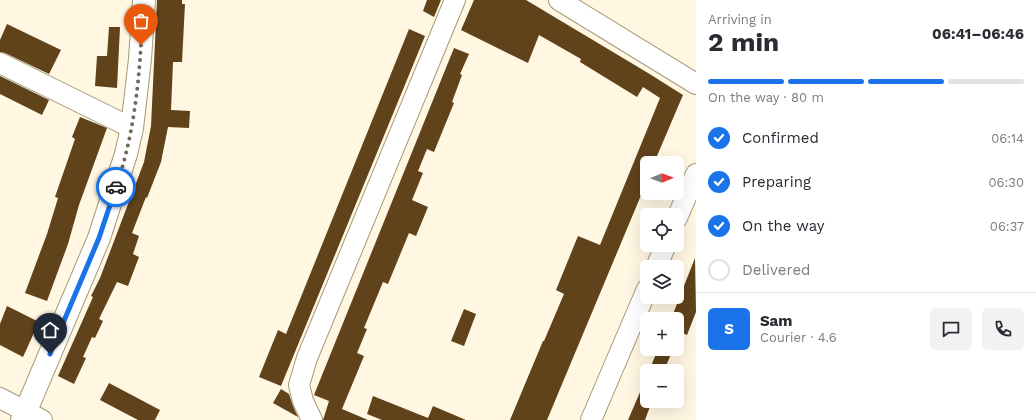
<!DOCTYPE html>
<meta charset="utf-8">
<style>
body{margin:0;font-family:"Work Sans",sans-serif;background:#f2f2f3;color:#2b2b33;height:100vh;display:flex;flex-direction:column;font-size:15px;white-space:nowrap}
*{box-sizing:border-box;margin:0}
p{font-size:13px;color:#7c7c81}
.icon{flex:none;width:22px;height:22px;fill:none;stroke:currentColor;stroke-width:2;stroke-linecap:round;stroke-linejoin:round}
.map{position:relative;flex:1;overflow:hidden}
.panel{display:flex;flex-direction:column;background:#fff;width:340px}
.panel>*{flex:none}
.needle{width:26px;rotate:89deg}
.fabs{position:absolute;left:640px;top:156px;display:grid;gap:8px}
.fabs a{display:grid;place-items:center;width:44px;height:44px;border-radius:6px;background:#fff;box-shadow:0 4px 16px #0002;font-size:20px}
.pin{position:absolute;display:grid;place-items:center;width:34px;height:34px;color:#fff;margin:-41px -17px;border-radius:50% 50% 50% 0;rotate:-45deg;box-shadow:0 0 4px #0007}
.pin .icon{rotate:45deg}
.courier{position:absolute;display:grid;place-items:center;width:40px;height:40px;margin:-20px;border:3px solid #1a73e8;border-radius:50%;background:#fff;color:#222;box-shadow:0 1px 5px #0007}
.headline em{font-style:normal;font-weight:700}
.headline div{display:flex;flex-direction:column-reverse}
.headline{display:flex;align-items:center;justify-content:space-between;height:68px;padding:0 12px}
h1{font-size:26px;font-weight:700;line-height:30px}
.bar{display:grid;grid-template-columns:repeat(4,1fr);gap:6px 4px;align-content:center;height:48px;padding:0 12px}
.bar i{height:5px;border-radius:3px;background:#e1e1e2}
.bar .on{background:#1a73e8}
.bar p{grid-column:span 4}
.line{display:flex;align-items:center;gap:10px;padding:0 12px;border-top:1px solid #e1e1e2}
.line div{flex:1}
.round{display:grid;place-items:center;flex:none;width:42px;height:42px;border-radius:6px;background:#f2f2f3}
ol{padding:0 12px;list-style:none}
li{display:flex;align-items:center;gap:12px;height:44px}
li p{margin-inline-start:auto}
li .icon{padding:4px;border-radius:50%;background:#1a73e8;color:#fff;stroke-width:4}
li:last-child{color:#7c7c81}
li i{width:22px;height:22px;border:2px solid #e1e1e2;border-radius:50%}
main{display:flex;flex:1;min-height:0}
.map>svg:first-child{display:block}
.building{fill:#60421b}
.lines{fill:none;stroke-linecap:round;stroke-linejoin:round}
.minor-casing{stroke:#a69a78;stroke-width:22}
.major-casing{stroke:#a69a78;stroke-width:24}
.minor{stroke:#fff;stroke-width:20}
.major{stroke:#fff;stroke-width:22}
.done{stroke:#706a5a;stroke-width:4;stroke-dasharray:0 7.2}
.route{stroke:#1a73e8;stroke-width:5}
</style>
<main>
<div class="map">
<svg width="696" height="420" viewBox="0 0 696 420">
<rect width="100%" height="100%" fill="#fff7e2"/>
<!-- building -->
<g class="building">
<polygon points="157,0 182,0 182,4 185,4 182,62 173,62 171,110 190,111 189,128 168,127 161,162 147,198 146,197 132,233 139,236 133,254 139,257 128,286 117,282 99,319 103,321 95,338 92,337 83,357 86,358 74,384 58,376 93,297 91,296 100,278 144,162 151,126"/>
<polygon points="427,0 441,0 434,17 423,11"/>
<polygon points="474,0 526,0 648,73 683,95 654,163 647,163 647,181 547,420 510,420 543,341 544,341 564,294 556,290 578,236 600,245 660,98 643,87 637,97 580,62 581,59 539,35 528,63 461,30"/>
<polygon points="7,24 61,50 49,74 5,53 0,52 0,40"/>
<polygon points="109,27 120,27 117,88 95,86 97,56 107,56"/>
<polygon points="409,29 425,36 281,386 259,377 278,330 286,334"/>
<polygon points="454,48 469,54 460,74 462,75 452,102 454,103 434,152 427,149 418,171 423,173 412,200 428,207 416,236 409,233 388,284 383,282 364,328 367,329 357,353 364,356 342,409 368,420 323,420 329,401 314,395"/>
<polygon points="0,76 49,100 42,115 0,94"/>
<polygon points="80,117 107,128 79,205 68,244 47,301 25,293 47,234 58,198 55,197 75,139 72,137"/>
<polygon points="695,258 696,312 687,335 677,331 677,319 671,319"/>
<polygon points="7,306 39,322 23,357 0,345 0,324"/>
<polygon points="464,309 476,314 464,346 451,341"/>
<polygon points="658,349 673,349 664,371 649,371"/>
<polygon points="647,376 647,401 652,401 645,420 628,420"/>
<polygon points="109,383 160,410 155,420 138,420 100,400"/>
<polygon points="281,389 289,394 293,406 298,417 273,403"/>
<polygon points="373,396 428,418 433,406 466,420 382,420 367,414"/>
</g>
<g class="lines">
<defs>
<g id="minor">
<polyline points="559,0 696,84"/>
<polyline points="0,63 132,128"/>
<polyline points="677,218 696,174"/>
<polyline points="656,267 666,245"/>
<polyline points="0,398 42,420"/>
<polyline points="312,420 303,401 299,385 307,358 455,0"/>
<polyline points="591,420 647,289"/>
</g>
<polyline id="major" points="22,420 99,238 126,154 132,128 140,59 144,0"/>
</defs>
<!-- minor casing -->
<use href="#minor" class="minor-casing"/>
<!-- major casing -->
<use href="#major" class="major-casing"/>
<!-- minor -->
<use href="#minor" class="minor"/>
<!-- major -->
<use href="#major" class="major"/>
</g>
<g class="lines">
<!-- done -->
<path class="done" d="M116,187C132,141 138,93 141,45"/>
<!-- route -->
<polyline class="route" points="50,354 99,238 116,187"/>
</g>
</svg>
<div class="fabs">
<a><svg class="needle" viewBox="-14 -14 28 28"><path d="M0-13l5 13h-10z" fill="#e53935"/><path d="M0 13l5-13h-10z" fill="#7c7c81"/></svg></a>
<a><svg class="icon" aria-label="locate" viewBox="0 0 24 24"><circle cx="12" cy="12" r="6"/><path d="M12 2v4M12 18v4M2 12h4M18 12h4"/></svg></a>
<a><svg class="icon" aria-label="layers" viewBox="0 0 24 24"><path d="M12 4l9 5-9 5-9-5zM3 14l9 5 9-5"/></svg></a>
<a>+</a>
<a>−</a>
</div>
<div class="pin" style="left:141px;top:45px;background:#ea580c"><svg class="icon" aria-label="bag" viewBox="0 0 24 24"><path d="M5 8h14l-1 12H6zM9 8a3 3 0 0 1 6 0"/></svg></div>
<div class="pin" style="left:50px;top:354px;background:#1f2937"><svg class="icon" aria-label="home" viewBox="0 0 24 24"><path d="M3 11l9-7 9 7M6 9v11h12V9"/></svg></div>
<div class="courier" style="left:116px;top:187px"><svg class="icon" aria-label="car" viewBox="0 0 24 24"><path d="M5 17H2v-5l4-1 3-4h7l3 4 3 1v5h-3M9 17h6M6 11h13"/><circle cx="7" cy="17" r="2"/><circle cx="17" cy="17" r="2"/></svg></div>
</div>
<section class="panel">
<div class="headline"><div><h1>2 min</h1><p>Arriving in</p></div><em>06:41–06:46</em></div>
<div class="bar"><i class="on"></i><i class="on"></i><i class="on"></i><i></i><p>On the way · 80 m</p></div>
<ol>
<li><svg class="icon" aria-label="check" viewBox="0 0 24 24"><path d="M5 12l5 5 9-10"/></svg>Confirmed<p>06:14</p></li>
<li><svg class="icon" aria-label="check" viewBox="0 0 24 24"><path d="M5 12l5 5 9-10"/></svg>Preparing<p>06:30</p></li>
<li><svg class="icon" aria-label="check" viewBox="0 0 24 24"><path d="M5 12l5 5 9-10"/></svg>On the way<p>06:37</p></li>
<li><i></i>Delivered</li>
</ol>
<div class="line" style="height:72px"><b class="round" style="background:#1a73e8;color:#fff">S</b><div><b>Sam</b><p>Courier · 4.6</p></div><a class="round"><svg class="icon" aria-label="chat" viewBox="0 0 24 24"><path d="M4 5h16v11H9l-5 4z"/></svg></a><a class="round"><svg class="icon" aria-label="phone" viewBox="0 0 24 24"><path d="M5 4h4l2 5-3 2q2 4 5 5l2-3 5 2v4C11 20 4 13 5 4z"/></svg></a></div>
</section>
</main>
